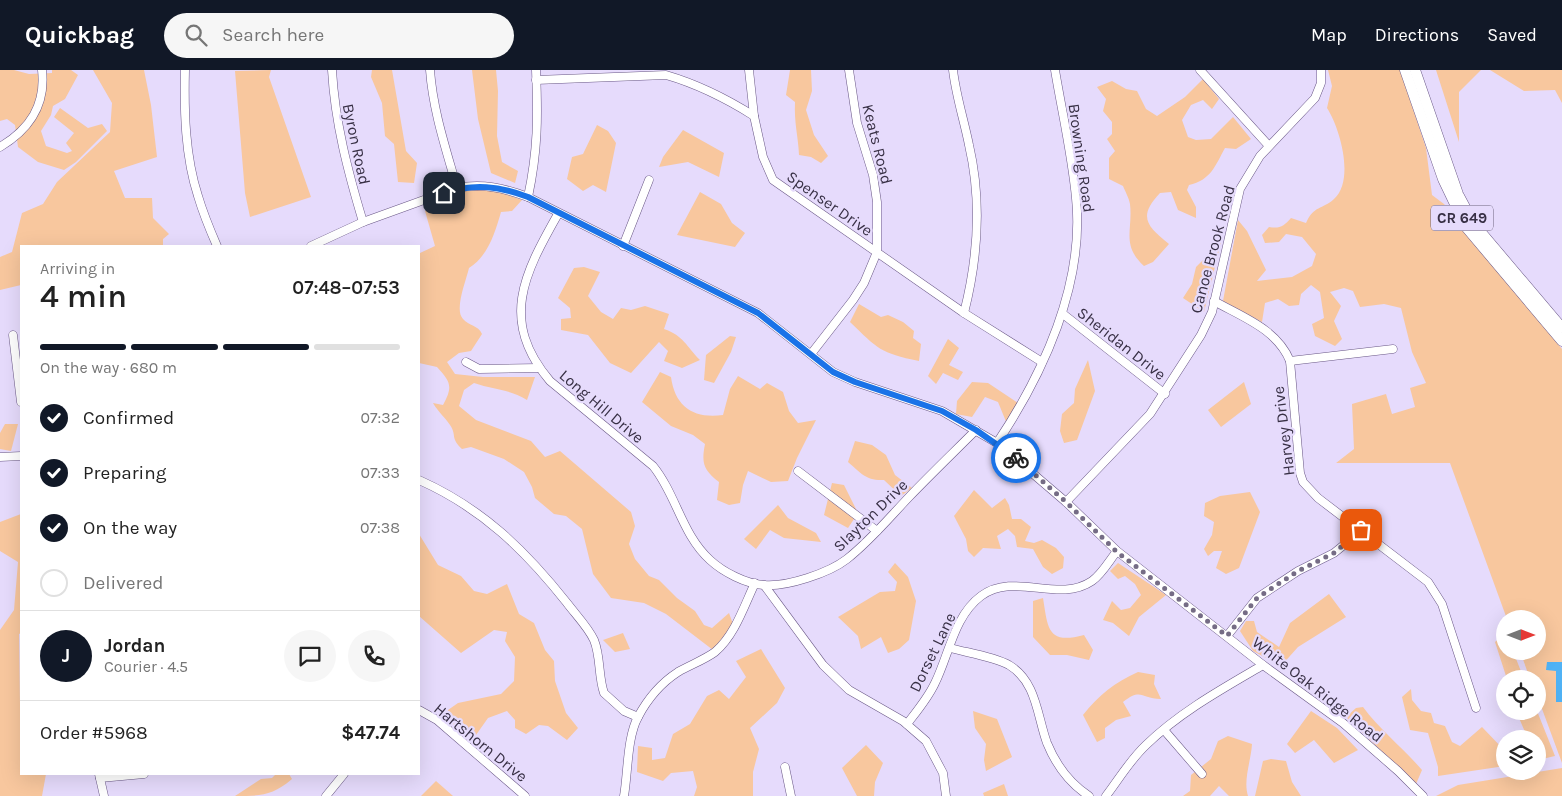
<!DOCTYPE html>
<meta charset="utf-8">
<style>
body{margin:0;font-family:Karla,sans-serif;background:#f6f6f6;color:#222;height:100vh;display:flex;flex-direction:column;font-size:19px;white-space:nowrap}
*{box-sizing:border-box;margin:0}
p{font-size:16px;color:#767676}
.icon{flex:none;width:28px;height:28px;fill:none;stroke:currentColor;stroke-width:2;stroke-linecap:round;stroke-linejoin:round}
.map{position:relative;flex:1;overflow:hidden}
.sheet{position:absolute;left:20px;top:175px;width:400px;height:530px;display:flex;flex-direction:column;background:#fff;border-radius:0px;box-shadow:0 5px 20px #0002}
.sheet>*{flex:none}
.needle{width:32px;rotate:90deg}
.fabs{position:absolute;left:1496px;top:540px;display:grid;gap:10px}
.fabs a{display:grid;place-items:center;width:50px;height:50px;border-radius:50%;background:#fff;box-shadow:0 5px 20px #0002;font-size:25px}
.pin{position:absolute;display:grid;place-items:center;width:42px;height:42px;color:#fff;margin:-21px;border-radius:10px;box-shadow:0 2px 8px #0006}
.courier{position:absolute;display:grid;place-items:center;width:50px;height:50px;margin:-25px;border:4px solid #1a73e8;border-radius:50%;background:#fff;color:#222;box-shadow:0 1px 6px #0007}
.headline em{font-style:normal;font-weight:600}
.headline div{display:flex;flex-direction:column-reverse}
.headline{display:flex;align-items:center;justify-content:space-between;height:85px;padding:0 20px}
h1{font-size:32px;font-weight:600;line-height:38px}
.bar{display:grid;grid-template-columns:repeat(4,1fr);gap:8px 5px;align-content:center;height:60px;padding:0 20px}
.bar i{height:6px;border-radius:4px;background:#e0e0e0}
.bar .on{background:#111827}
.bar p{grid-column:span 4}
.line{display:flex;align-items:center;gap:12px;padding:0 20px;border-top:1px solid #e0e0e0}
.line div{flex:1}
.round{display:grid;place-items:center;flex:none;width:52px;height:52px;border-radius:26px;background:#f6f6f6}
ol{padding:0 20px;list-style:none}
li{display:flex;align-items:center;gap:15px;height:55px}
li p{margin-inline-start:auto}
li .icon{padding:5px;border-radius:50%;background:#111827;color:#fff;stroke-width:4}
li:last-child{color:#767676}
li i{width:28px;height:28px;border:2px solid #e0e0e0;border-radius:50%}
header{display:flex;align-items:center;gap:30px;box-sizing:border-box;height:70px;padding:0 25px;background:#111827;color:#fff}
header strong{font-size:24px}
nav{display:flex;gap:28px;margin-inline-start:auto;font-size:18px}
.search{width:350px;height:45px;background:#f6f6f6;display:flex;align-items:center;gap:12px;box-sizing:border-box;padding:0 18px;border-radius:28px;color:#767676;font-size:19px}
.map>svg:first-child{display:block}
.green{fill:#f8c79e}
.water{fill:#50b2f5}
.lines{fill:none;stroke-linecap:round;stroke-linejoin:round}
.minor-casing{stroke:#695786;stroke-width:9}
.major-casing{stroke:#695786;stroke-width:11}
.minor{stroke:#fff;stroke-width:8}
.major{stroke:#fff;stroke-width:10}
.done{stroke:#756c85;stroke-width:5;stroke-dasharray:0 9}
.route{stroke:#1a73e8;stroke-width:6}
.labels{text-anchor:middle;stroke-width:4.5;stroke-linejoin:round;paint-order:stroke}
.shield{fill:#e6dbfc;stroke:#6c637c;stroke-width:1}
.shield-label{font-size:15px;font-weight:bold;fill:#383045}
.street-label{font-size:16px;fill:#383045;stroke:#e6dbfc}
</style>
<header>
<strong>Quickbag</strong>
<div class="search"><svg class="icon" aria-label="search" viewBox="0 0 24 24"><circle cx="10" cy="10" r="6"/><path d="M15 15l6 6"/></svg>Search here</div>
<nav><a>Map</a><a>Directions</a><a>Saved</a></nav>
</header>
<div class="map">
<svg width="1562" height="726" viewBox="0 0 1562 726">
<rect width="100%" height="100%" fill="#e6dbfc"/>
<!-- green -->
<g class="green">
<polygon points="0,0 14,0 29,4 52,3 52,0 71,0 78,5 65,29 53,36 51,45 41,61 46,76 67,83 72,81 66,73 74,63 54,47 60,38 88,58 102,54 107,61 76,92 64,100 38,92 18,77 15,55 7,49 0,51"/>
<polygon points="93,0 144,0 151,35 157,87 114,101 125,128 152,128 153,148 169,164 163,169 163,176 21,176 21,215 0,220 0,187 12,182 22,143 43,134 57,112 110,62 112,33"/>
<polygon points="271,0 269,7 311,127 250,147 245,123 235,1"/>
<polygon points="372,0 392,0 406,81 417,93 414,113 398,112 394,74 385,66 382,33 371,7"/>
<polygon points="472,0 496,0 498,21 497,66 502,92 518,101 515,113 491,103 478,49"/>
<path d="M790,0H811L812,21L806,40L814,65L828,86L821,93L811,87L799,85C798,65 794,53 795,32L786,25Z"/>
<path d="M1328,0H1400L1426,78L1432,125L1444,134L1562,279V693L1538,628V609H1530L1520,581H1538V549H1507L1450,393H1336L1354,379L1352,334L1386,324L1392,344L1415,337L1410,318L1426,313L1412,282L1401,238L1384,234L1360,237L1353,221L1344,218L1330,222L1341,236L1334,251L1342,269L1335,276L1315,266L1312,254L1324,248L1320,222L1311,215L1301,224L1299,235L1289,236L1278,229L1265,233L1262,252L1223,231L1238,150L1247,161L1266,200L1257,211L1292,207L1312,196L1316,184L1302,167L1286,164L1279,172L1265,173L1262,165L1269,157C1280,159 1284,156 1291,148L1306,153C1314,135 1322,140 1334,129C1355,110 1340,58 1327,38L1332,16Z"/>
<polygon points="1436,0 1481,0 1459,22 1459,72"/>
<polygon points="1490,0 1562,0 1562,33 1555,20 1524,21"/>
<path d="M1203,9L1219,29L1212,39L1203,30L1191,35L1182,50L1188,67L1196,70L1211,69L1233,47L1251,69L1236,79L1225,78C1215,96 1211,110 1189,115L1187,120L1196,137V148L1178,140L1171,122L1160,123C1138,146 1146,156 1169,174L1153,192L1144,196C1121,175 1133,160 1130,134C1129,128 1125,121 1123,116L1109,109V88L1115,81L1107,69L1112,64V52L1103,41L1106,29L1097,17L1112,11L1126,19L1137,21L1146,39L1157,46L1185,27Z"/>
<polygon points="597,55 608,61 616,73 606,122 593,115 583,121 567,109 572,87 583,84"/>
<polygon points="683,60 724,83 719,107 688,92 659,97 663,87"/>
<path d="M468,119L501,122L522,130L512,141L501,142C495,163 488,186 469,198C466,211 454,240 463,249C469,256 478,255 482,264L471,281L459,283L447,292L455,304L483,307H535L527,330C509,319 494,320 474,313L464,320L459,336L476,350L531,371L545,387L560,381L631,442L635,456L629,474L635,489L649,506L659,510L677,528L695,541L704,555L712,558L729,543L733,554L713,580L666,544L644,533L611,528L593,504L582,459L566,446L554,444L535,428L532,417L524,402L504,389L471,377L462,379C450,368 457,365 450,355C445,347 438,342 433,333L443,335C453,317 451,312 437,297L419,293L420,183L435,176L425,141Z"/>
<polygon points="700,122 721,134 732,153 745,163 735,177 677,165"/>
<polygon points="1221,172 1204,242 1183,228 1192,214 1196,197"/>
<path d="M584,197L600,202L588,226L601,242L613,249L621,238L631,240L645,236L669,244L664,259C684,266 686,276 700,290L682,298L664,291L668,281L659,272L631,303L610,293L588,265L561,260V249L571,248L570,238L558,228L574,198Z"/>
<path d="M859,234L881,247L888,245L903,252L914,261L913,268L921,274L919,291C880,283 878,279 850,252Z"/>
<polygon points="730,266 736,267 731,282 714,313 704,310 706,285"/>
<polygon points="948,269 959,278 949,295 963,302 958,310 943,303 936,314 928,306"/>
<polygon points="1088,290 1095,321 1077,370 1064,373 1060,361 1062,344 1074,333 1075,319"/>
<path d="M660,302L671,307C675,337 694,349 723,345L730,319L738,306L760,319L767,313L783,322L789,341L798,353L816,350L797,388L788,411L771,412L748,401L743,415L740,433L729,435L717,430L719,412C704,400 701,394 705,374L693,365L671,356L642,332Z"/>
<polygon points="972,312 988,313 1018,333 1007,354 998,332 985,327 972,347 956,344 957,331"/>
<polygon points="1244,312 1251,334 1221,357 1208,340"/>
<polygon points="5,354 18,354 11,381 0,379 0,363"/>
<path d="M855,371L872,375L886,385L895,405L912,418L901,426L884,410C866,411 861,403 848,392Z"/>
<polygon points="832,413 844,415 858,443 848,458 824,445"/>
<polygon points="974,420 992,438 1005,428 1009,435 1012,449 1021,449 1031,457 1025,471 1034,473 1042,470 1056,478 1064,487 1063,498 1052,504 1043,497 1033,479 1017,477 1015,466 1008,459 997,466 1001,479 983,478 974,487 968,481 966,469 954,446"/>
<polygon points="1250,422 1260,442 1239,498 1226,504 1216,498 1222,481 1214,481 1208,486 1204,479 1212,465 1214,452 1204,446 1205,433 1220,426"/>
<polygon points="778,435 788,448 816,463 821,472 784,468 770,460 756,479 744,469"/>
<polygon points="21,444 21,563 19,564 21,704 46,704 42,726 0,726 0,560 14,540 18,492 0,481 0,452"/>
<polygon points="419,464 438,495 461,506 474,521 487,524 507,514 519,544 534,553 545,580 554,591 555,611 566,643 578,658 567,670 548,656 539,655 526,664 515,658 515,650 507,641 488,648 476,665 465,665 447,649 448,640 458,633 501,624 514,611 515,587 505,571 507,562 494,560 461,583 419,546"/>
<polygon points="895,493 908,507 916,531 909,570 899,579 888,583 881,567 861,579 858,566 838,547 880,522 895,521 897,512 888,502"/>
<polygon points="1118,493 1166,525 1139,547 1129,566 1113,553 1103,550 1112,531 1121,540 1130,538 1141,525 1135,514 1125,506 1118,509 1110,501"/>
<polygon points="1329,524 1346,547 1298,577 1281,596 1253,581 1240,561 1246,551 1254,551 1257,562 1279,577 1290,553"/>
<path d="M1043,528C1048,558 1047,575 1084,565L1093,580L1089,590L1067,585H1050L1033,567V531Z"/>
<polygon points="623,563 630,579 615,582 603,570"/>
<polygon points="1505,563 1505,581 1513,581 1524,609 1507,609 1506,606 1495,572"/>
<polygon points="761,579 785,618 777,633 750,658 759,679 753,702 753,726 694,726 697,717 693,701 671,703 663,711 637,702 638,676 652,678 652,690 665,688 673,664 690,654 707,626 719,620 729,629 746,607 736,591"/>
<path d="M1138,602L1155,605L1154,614L1161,629C1141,629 1142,617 1123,632L1131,646L1116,650L1105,658V668L1097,672L1083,645C1099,625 1115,612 1138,602Z"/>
<polygon points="1411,619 1412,630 1421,641 1431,643 1434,653 1445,656 1452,672 1460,676 1482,657 1505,681 1505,696 1438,706 1438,697 1428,663 1410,660 1402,627"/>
<path d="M1363,637C1380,660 1403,678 1422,700L1416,714L1346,647L1356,638Z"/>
<polygon points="973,641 997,649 1012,687 986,701 984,690 986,674 975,658"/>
<polygon points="1311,641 1337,658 1358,680 1334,693 1314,670 1295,683 1287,674"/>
<polygon points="1516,641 1537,641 1555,686 1538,690 1538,669 1528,669"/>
<path d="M1228,666L1252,674C1251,691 1243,710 1248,726H1229L1219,716L1210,726H1183L1190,721L1191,705L1211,689L1218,671Z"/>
<polygon points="866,675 883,693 875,712 874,726 857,726 842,698"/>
<polygon points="1271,689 1286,691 1292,712 1301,726 1255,726 1263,691"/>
<polygon points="1562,698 1562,726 1436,726 1458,715"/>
<path d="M276,704H289L292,709C272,726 260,726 235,726L261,709L272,708Z"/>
<polygon points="436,711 453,726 421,726"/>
<polygon points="1004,714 1008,726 984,726 983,723"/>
</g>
<!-- water -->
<polygon class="water" points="1547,592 1562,592 1562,632 1556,632 1556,601 1546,600"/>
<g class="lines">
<defs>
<g id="minor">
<path d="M185,0C184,41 185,86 198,126C203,143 210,160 217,176"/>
<path d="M332,0C335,53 348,102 363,152"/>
<path d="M430,0C433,41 446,79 457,118"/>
<polyline points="749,0 754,46"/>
<path d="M953,0C956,26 964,50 969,75C982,131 978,188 964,243"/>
<polyline points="1200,0 1269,76"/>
<path d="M536,10L666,5C697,14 727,29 754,46L763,87L773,110L964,243L1042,292"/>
<path d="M0,77C30,59 46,35 42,0"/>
<path d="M528,127C538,80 538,47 536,0"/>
<path d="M558,144C524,204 499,251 550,311L653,396C676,424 682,465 710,490C723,502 746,514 764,515C787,517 829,503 847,489C870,471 889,448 909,427C931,404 954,382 976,360"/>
<path d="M311,176L363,152L457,118C482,113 504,118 528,127L758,243L833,302L855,312L942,341L997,373L1066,432L1117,481L1263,595L1343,653L1398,701L1423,726"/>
<polyline points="623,176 649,110"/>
<path d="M1214,231C1242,247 1277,259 1290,291L1300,403L1303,412L1318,428L1428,512L1442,534L1476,638"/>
<polyline points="1063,244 1165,324"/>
<polyline points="13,265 21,332"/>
<polyline points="811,284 853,230 864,213 877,182 877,132 873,105 857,53 849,0"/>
<polyline points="1290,291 1393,279"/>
<polyline points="466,292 479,299 539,298"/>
<path d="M997,373C1043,304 1085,214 1076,128C1072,85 1062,42 1055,0"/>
<polyline points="0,387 21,386"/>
<polyline points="798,401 877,461"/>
<path d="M419,410C482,438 525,480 567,533C576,545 588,557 594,570C601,587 598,606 604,623L624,641L638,647"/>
<polyline points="1066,432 1150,344 1201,265 1212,242 1240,119 1260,86 1315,28 1321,13 1321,0"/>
<polyline points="764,515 823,595 849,620 903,651 926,671 943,703 946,726"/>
<polyline points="1227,566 1257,528 1298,501 1334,483 1361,461"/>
<path d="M950,578C968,583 992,586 1009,595C1037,612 1037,646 1047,673C1056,695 1069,713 1089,726"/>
<polyline points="419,640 437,650 525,726"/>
<path d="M907,654C917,641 928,628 935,613C949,585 954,546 981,526C1015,501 1058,534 1092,511C1102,504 1109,491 1117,481"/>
<polyline points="1164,660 1202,704"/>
<polyline points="785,697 791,726"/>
<polyline points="99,704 104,726"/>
<polyline points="100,708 144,704"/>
<polyline points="326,726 344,704"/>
<path d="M624,726C628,703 627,667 638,647C647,630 661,613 678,602C690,595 704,590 715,582C735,565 744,536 755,513"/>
<path d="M1106,726C1119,709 1130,690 1146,675C1180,642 1222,619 1263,595"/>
</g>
<g id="major">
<polyline points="1405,0 1443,109 1466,157 1562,271"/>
<polyline points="1415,0 1458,124 1474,154 1562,258"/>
</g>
</defs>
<!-- minor casing -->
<use href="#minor" class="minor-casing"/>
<!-- major casing -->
<use href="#major" class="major-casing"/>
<!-- minor -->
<use href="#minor" class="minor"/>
<!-- major -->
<use href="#major" class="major"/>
</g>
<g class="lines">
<!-- done -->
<polyline class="done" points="1016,388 1066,432 1117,482 1227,566 1257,528 1298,501 1334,483 1361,460"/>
<!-- route -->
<path class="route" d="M444,123C474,113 499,116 528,127L758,243L833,302L855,312L942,341L976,360L1016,388"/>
</g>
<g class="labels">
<!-- shield labels -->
<rect class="shield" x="1431" y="135.5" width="62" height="25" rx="4"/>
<g class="shield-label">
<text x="1462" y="153">CR 649</text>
</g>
<!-- street labels -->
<g class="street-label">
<text transform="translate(357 74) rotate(78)" y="6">Byron Road</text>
<text transform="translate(878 74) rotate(76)" y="6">Keats Road</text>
<text transform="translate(1082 88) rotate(82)" y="6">Browning Road</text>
<text transform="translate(830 133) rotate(35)" y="6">Spenser Drive</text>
<text transform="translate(1212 179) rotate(-75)" y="6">Canoe Brook Road</text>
<text transform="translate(1122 273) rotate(38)" y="6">Sheridan Drive</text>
<text transform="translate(602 336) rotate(40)" y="6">Long Hill Drive</text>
<text transform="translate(1283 361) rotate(-97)" y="6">Harvey Drive</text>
<text transform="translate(870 445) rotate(-44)" y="6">Slayton Drive</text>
<text transform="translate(932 582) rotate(-64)" y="6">Dorset Lane</text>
<text transform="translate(1318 619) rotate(38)" y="6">White Oak Ridge Road</text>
<text transform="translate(481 672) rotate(39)" y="6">Hartshorn Drive</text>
</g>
</g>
</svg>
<div class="fabs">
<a><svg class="needle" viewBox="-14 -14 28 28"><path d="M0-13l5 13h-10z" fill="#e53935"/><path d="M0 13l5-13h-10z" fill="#767676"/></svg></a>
<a><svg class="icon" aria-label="locate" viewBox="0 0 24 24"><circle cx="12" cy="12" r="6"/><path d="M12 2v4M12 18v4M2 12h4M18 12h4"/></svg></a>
<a><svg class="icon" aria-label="layers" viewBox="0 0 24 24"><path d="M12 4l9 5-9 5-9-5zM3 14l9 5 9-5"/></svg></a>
</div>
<div class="pin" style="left:1361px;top:460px;background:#ea580c"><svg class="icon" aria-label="bag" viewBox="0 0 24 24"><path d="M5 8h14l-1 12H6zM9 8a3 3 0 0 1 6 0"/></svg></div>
<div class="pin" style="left:444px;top:123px;background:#1f2937"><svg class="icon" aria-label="home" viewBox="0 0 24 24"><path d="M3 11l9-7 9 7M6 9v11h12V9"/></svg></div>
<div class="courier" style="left:1016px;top:388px"><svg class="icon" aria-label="bike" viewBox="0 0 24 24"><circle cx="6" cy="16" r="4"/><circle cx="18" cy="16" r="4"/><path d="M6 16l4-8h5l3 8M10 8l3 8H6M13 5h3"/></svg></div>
<section class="sheet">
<div class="headline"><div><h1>4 min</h1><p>Arriving in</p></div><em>07:48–07:53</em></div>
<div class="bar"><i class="on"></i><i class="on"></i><i class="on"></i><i></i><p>On the way · 680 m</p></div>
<ol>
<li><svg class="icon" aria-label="check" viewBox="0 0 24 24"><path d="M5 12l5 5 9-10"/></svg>Confirmed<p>07:32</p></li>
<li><svg class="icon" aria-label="check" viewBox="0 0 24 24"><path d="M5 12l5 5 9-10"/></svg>Preparing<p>07:33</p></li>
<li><svg class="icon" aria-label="check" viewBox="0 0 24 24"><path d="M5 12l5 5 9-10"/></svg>On the way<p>07:38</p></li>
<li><i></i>Delivered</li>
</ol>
<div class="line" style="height:90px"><b class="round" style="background:#111827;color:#fff">J</b><div><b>Jordan</b><p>Courier · 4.5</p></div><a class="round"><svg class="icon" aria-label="chat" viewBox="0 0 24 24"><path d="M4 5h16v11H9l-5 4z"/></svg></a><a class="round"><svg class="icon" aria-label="phone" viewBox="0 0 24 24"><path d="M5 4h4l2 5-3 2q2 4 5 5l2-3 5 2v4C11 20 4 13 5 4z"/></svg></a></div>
<div class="line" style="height:65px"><div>Order #5968</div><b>$47.74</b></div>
</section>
</div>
